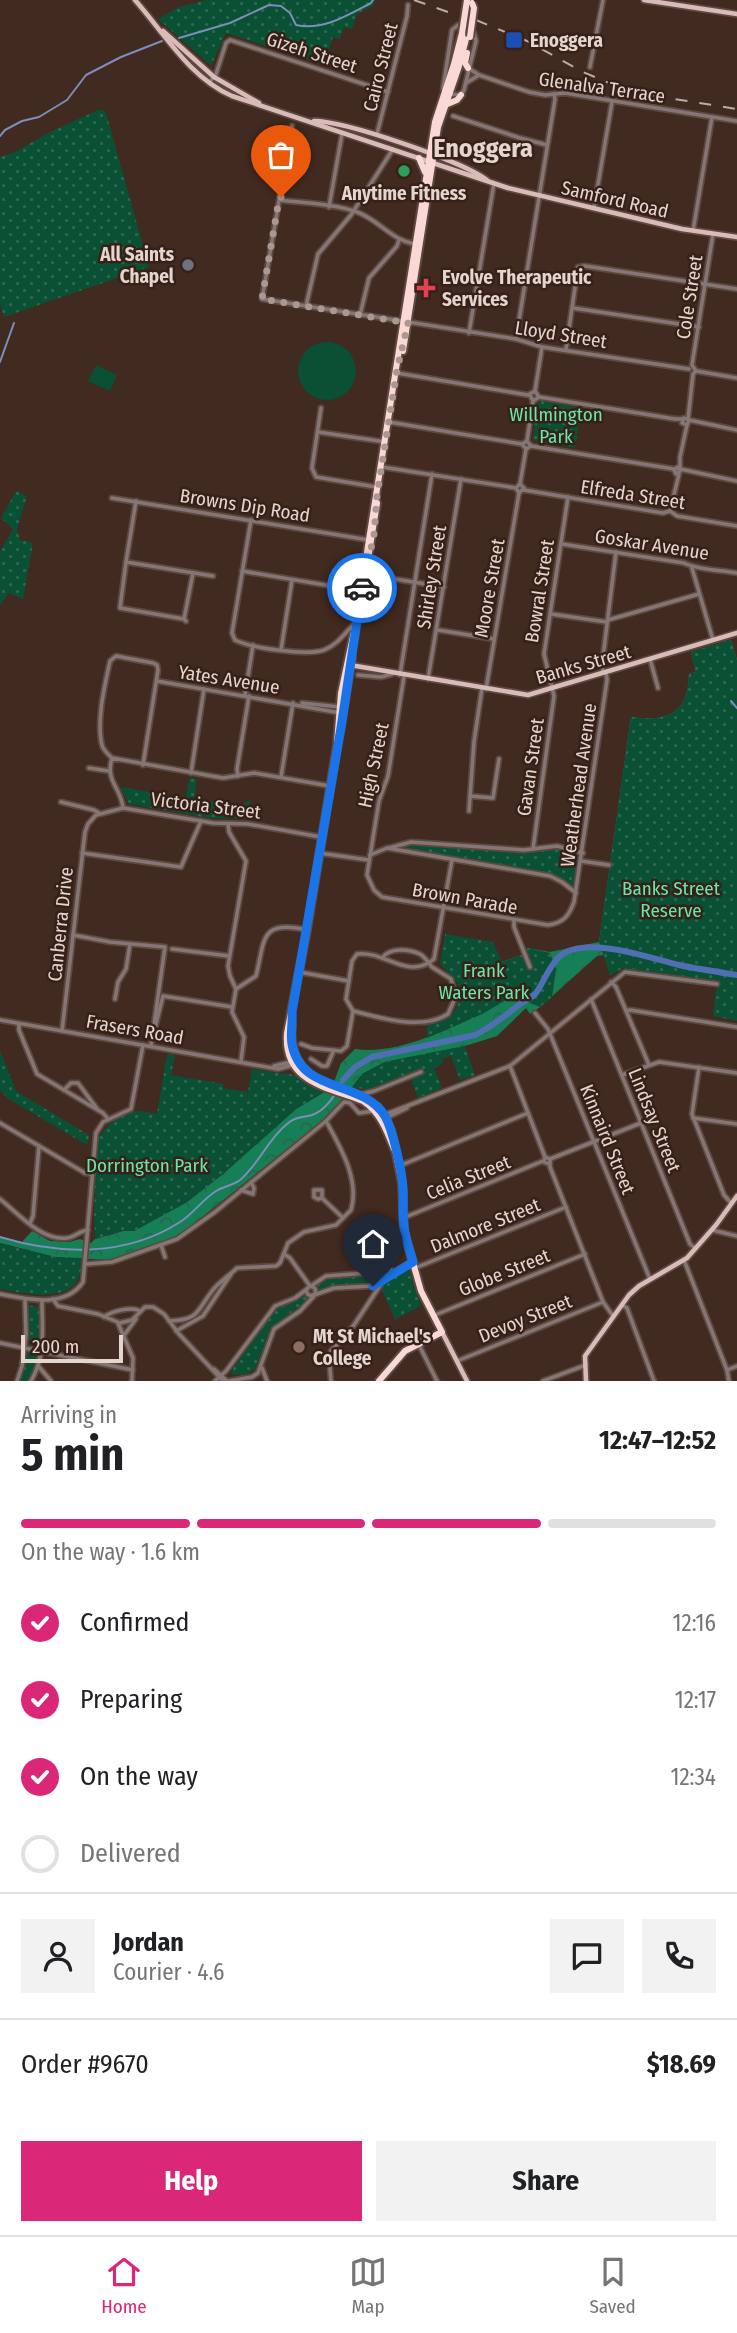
<!DOCTYPE html>
<meta charset="utf-8">
<style>
body{margin:0;font-family:"Fira Sans Condensed",sans-serif;background:#f2f2f2;color:#202124;height:100vh;display:flex;flex-direction:column;font-size:26px;white-space:nowrap}
*{box-sizing:border-box;margin:0}
p{font-size:23px;color:#757577}
.icon{flex:none;width:38px;height:38px;fill:none;stroke:currentColor;stroke-width:2;stroke-linecap:round;stroke-linejoin:round}
.map{position:relative;height:1381px;overflow:hidden}
.sheet{display:flex;flex-direction:column;background:#fff;flex:1}
.sheet>*{flex:none}
.scale{position:absolute;left:21px;bottom:18px;width:102px;box-sizing:border-box;padding-left:7px;border:4px solid #e4d5ce;border-top:0;font-size:19px;line-height:24px;white-space:nowrap;color:#e4d5ce;-webkit-text-stroke:5px #372017;paint-order:stroke}
.pin{position:absolute;display:grid;place-items:center;width:60px;height:60px;color:#fff;margin:-72px -30px;border-radius:50% 50% 50% 0;rotate:-45deg;box-shadow:0 0 7px #0007}
.pin .icon{rotate:45deg}
.courier{position:absolute;display:grid;place-items:center;width:70px;height:70px;margin:-35px;border:5px solid #1a73e8;border-radius:50%;background:#fff;color:#222;box-shadow:0 2px 9px #0007}
.head em{font-style:normal;font-weight:700}
.head div{display:flex;flex-direction:column-reverse}
.head{display:flex;align-items:center;justify-content:space-between;height:119px;padding:0 21px}
h1{font-size:46px;font-weight:700;line-height:52px}
.bar{display:grid;grid-template-columns:repeat(4,1fr);gap:10px 7px;align-content:center;height:84px;padding:0 21px}
.bar i{height:9px;border-radius:5px;background:#e0e0e0}
.bar .current{background:#db2777}
.bar p{grid-column:span 4}
.line{display:flex;align-items:center;gap:18px;padding:0 21px;border-top:2px solid #e0e0e0}
.line div{flex:1}
.round{display:grid;place-items:center;flex:none;width:74px;height:74px;border-radius:0px;background:#f2f2f2}
ol{padding:0 21px;list-style:none}
li{display:flex;align-items:center;gap:21px;height:77px}
li p{margin-inline-start:auto}
li .icon{padding:7px;border-radius:50%;background:#db2777;color:#fff;stroke-width:4}
li:last-child{color:#757577}
li i{width:38px;height:38px;border:4px solid #e0e0e0;border-radius:50%}
.cta{display:flex;gap:14px;margin-top:auto;padding:14px 21px}
.cta a{flex:1;height:80px;border-radius:0px;background:#db2777;color:#fff;font-size:28px;font-weight:700;line-height:80px;text-align:center}
.cta a+a{background:#f2f2f2;color:#202124}
.tabs{display:flex;justify-content:space-around;align-items:center;height:98px;border-top:2px solid #e0e0e0;background:#fff;font-size:19px;color:#757577}
.tabs a{display:grid;justify-items:center;gap:4px}
.tabs .current{color:#db2777}
.map>svg:first-child{display:block}
.grass{fill:#095034}
.forest{fill:url(#forest-crowns)}
.park{fill:url(#park-dots)}
.lines{fill:none;stroke-linecap:round;stroke-linejoin:round}
.stream{stroke:#7c8eba;stroke-width:2}
.river{stroke:#4f6fb2;stroke-width:6}
.minor-casing{stroke:#5e493f;stroke-width:7}
.major-casing{stroke:#5e493f;stroke-width:8}
.highway-casing{stroke:#5e493f;stroke-width:10}
.minor{stroke:#857675;stroke-width:3.5}
.major{stroke:#d9bcba;stroke-width:4.5}
.highway{stroke:#fad8d5;stroke-width:6}
.rail{stroke:#bdaca4;stroke-width:2;stroke-dasharray:12 12;stroke-linecap:butt}
.highway-bridge-casing{stroke:#5e493f;stroke-width:10;stroke-linecap:butt}
.highway-bridge{stroke:#fad8d5;stroke-width:6}
.done{stroke:#ab9991;stroke-width:7;stroke-dasharray:0 12.6}
.route{stroke:#1a73e8;stroke-width:9}
.transit-dot{fill:#1a4fb4;stroke:#372017;stroke-width:2.5}
.leisure-dot{fill:#2e9e5b;stroke:#372017;stroke-width:2.5}
.worship-dot{fill:#6b7280;stroke:#372017;stroke-width:2.5}
.health-dot{fill:#e0444e;stroke:#372017;stroke-width:2.5}
.education-dot{fill:#8d6e63;stroke:#372017;stroke-width:2.5}
.labels{text-anchor:middle;stroke-width:5;stroke-linejoin:round;paint-order:stroke}
.poi-label{font-size:19px;font-weight:bold;fill:#e4d5ce;stroke:#372017;text-anchor:start}
.street-label{font-size:19px;fill:#e4d5ce;stroke:#372017}
.park-label{font-size:19px;fill:#68e6ab;stroke:#372017}
.district-label{font-size:26px;font-weight:bold;fill:#e4d5ce;stroke:#372017}
</style>
<div class="map">
<svg width="737" height="1381" viewBox="0 0 737 1381">
<defs>
<pattern id="forest-crowns" width="20" height="18" patternUnits="userSpaceOnUse" patternTransform="scale(1.75)"><rect width="20" height="18" fill="#167f56"/><path d="M2 6a3 3 0 1 1 6 0M12 15a3 3 0 1 1 6 0" fill="none" stroke="#28664c"/></pattern>
<pattern id="park-dots" width="8" height="8" patternUnits="userSpaceOnUse" patternTransform="scale(1.75)"><rect width="8" height="8" fill="#095034"/><path d="M2 2h.1M6 6h.1" fill="none" stroke="#2d6850" stroke-width="1.8" stroke-linecap="round"/></pattern>
</defs>
<rect width="100%" height="100%" fill="#412a20"/>
<!-- grass -->
<g class="grass">
<circle cx="327" cy="371" r="29"/>
<polygon points="96,365 117,375 110,391 88,381"/>
</g>
<!-- forest -->
<path class="forest" d="M731,640L737,660L603,955L597,956L540,1007L530,1014L526,1008L497,1036L465,1046L385,1062L362,1074L342,1101L323,1120L182,1233L168,1241L109,1260L55,1257L0,1243V1237L22,1242L32,1231L50,1241L69,1242L80,1239L91,1243L95,1239L123,1231H134L187,1202L223,1174L296,1109L326,1091L334,1082L341,1063L355,1049C399,1055 444,1030 484,1013L501,962L528,953L527,948L550,952L599,942L631,717C668,722 688,714 689,674L696,672L691,652Z"/>
<!-- park -->
<g class="park">
<polygon points="207,0 375,0 373,6 357,14 352,29 344,27 340,39 333,37 324,65 226,33 211,66 158,19 179,7"/>
<polygon points="98,110 103,110 106,113 149,267 4,317 0,304 0,157 13,153 48,133"/>
<polygon points="541,401 581,408 575,448 533,440 537,404"/>
<polygon points="16,491 27,496 17,529 20,540 33,543 23,599 9,593 0,605 0,551 13,529 1,518"/>
<path d="M731,640L737,660V1021L713,1016L717,982L623,968L610,976L599,942L631,717C668,722 688,714 689,674L696,672L691,652Z"/>
<polygon points="189,778 197,779 194,799 240,806 251,799 247,819 209,818 129,804 120,787 186,798"/>
<polygon points="415,843 525,852 556,848 570,851 579,858 576,882 571,886 555,875 397,848 403,845"/>
<polygon points="445,934 493,942 502,962 528,953 527,948 550,953 556,969 552,997 540,1007 513,996 484,1013 427,1038 427,1026 448,1018 456,1009 460,998 457,982 440,964"/>
<polygon points="465,1046 475,1075 460,1080 451,1056 442,1059 443,1064 434,1068 442,1088 418,1098 409,1074 367,1090 352,1087 362,1074 385,1062"/>
<polygon points="0,1050 16,1091 89,1135 87,1145 7,1098 0,1090"/>
<path d="M167,1054L175,1055L171,1075L224,1084L223,1088L248,1092L252,1069L296,1075L307,1083L326,1091L296,1109L223,1174L187,1202L134,1231H123L95,1239L94,1213L97,1142C103,1126 123,1112 139,1111C145,1111 152,1113 157,1114Z"/>
<path d="M0,1243L55,1257L82,1258C82,1263 82,1269 80,1274C72,1305 22,1293 0,1289Z"/>
<polygon points="386,1265 390,1273 369,1285 335,1285 317,1291 315,1289 317,1284 333,1277 369,1276"/>
<polygon points="409,1269 421,1306 395,1319 381,1288 384,1284"/>
<polygon points="305,1294 308,1300 271,1327 255,1369 247,1374 233,1375 231,1371 276,1309 297,1301"/>
<path d="M27,1305L39,1307L40,1344L36,1346L30,1345C27,1333 28,1318 27,1305Z"/>
<polygon points="31,1350 38,1355 37,1364 29,1381 19,1381 27,1353"/>
</g>
<g class="lines">
<!-- stream -->
<g class="stream">
<path d="M179,38L230,23L269,5L281,6L290,13L296,25C323,31 348,15 371,3L373,0"/>
<polyline points="0,136 5,130 22,121 39,117 67,100 86,75 121,57 162,41"/>
<polyline points="0,362 14,323"/>
<polyline points="731,701 737,708"/>
<polyline points="338,1089 343,1080"/>
<path d="M0,1237C59,1255 126,1257 180,1222C193,1214 202,1200 216,1191C224,1186 232,1186 240,1180C259,1164 268,1139 287,1124C296,1116 302,1118 312,1115C321,1112 330,1103 335,1094"/>
</g>
<!-- river -->
<path class="river" d="M343,1080L355,1067L372,1057L475,1035C490,1028 502,1018 515,1008C522,1001 529,1001 536,993C544,982 549,966 559,957C584,934 650,958 679,965C698,969 718,972 737,975"/>
<defs>
<g id="minor">
<polyline points="590,67 603,0"/>
<polyline points="468,68 479,75 529,92 545,95 565,93 737,121"/>
<polyline points="209,83 216,74 226,43 230,40 388,92"/>
<polyline points="466,83 479,75"/>
<polyline points="443,89 452,30 458,25"/>
<polyline points="448,94 461,95 464,90 476,41 474,33"/>
<polyline points="453,116 520,138 547,145"/>
<polyline points="292,126 262,299 516,339 542,347 689,369"/>
<polyline points="377,134 407,16 408,5"/>
<path d="M280,200C304,203 335,204 357,212C379,220 391,240 415,244"/>
<polyline points="329,207 342,134"/>
<polyline points="594,208 612,102"/>
<polyline points="693,231 712,117"/>
<polyline points="306,306 318,254 351,215 393,149"/>
<polyline points="573,308 699,327"/>
<polyline points="360,315 369,278 397,246 399,240"/>
<polyline points="469,333 494,183"/>
<polyline points="516,339 555,99 554,94"/>
<polyline points="566,349 578,267 585,266 737,289"/>
<polyline points="696,371 737,378"/>
<polyline points="397,373 528,395 535,391 539,397 533,401 530,395"/>
<polyline points="535,391 542,347"/>
<polyline points="539,397 675,419 683,419"/>
<polyline points="321,408 312,468 316,477 376,487"/>
<polygon points="684,418 689,420 687,425 682,423"/>
<polyline points="688,419 693,374 696,371 692,365 713,234"/>
<polyline points="689,420 737,430"/>
<polyline points="389,422 522,444 526,449 531,446 527,441 522,444"/>
<polyline points="318,432 386,442"/>
<polyline points="527,441 533,401"/>
<polyline points="531,446 674,469"/>
<polyline points="382,467 516,488 519,493 524,488 520,484 516,488"/>
<polygon points="678,467 680,471 676,474 674,470"/>
<polyline points="680,468 680,457 687,425"/>
<polyline points="680,469 737,481"/>
<polyline points="520,484 526,449"/>
<polyline points="524,490 663,513 670,511 677,516 737,526"/>
<polyline points="112,498 369,540"/>
<polyline points="136,501 126,562 213,576"/>
<polyline points="670,511 679,474"/>
<path d="M251,520L232,633L235,640C251,648 307,656 324,650C337,645 344,634 354,624"/>
<path d="M562,544L684,563C698,570 720,570 737,573"/>
<polyline points="126,562 120,608 184,619 186,621"/>
<polyline points="692,568 713,640"/>
<polyline points="242,571 361,591"/>
<polyline points="364,574 444,587"/>
<polyline points="551,614 607,622"/>
<polyline points="184,619 193,573"/>
<polyline points="608,620 699,594"/>
<polyline points="438,630 494,639"/>
<polyline points="281,650 292,580"/>
<polyline points="650,659 658,688"/>
<polyline points="603,673 602,665 616,552"/>
<polyline points="358,675 381,677 392,674"/>
<polyline points="400,675 432,474"/>
<path d="M404,676L388,776L379,801L367,875L374,890L382,897L548,925C563,923 569,916 574,902L607,680L606,672"/>
<polyline points="428,679 461,479"/>
<polyline points="157,681 341,713"/>
<polyline points="486,689 519,493"/>
<polyline points="245,695 253,645"/>
<polyline points="302,703 340,707"/>
<path d="M112,758C108,754 103,750 102,745C96,721 105,684 110,661L116,656L153,663L157,665L158,670L143,765"/>
<polyline points="89,768 109,771"/>
<polyline points="191,773 204,689"/>
<polyline points="238,776 237,769 249,696"/>
<polyline points="281,777 293,703"/>
<polyline points="470,796 493,798 499,759"/>
<polyline points="61,802 94,810 99,813"/>
<path d="M123,808C121,787 105,782 112,758L223,778L254,773L330,786"/>
<polyline points="469,811 474,742 482,688"/>
<polyline points="228,824 229,832 246,861 228,966 230,976 236,989"/>
<polyline points="389,848 411,842 524,850 557,846 583,853"/>
<polyline points="533,849 554,696 544,654 568,497"/>
<polyline points="82,853 181,867 201,821"/>
<polyline points="319,853 369,860"/>
<polyline points="370,855 387,848 550,876 562,882 576,893"/>
<polyline points="581,861 609,865"/>
<polyline points="514,920 514,927 530,967"/>
<polyline points="73,935 110,942 165,947 151,1046"/>
<polyline points="172,949 229,956"/>
<path d="M382,958C390,947 409,949 420,954C425,957 428,962 432,967L451,979L456,996L448,1014C422,1031 381,1018 353,1011L346,999L352,961L357,954C384,950 408,981 434,959L452,860"/>
<polyline points="299,972 349,981"/>
<polyline points="611,982 616,987 649,1065"/>
<polyline points="115,999 118,982 126,969 130,944"/>
<polyline points="591,999 690,1244 695,1248"/>
<polyline points="626,1011 630,1010 737,1027"/>
<polyline points="535,1013 548,1029 650,1279"/>
<polyline points="0,1020 278,1069 293,1065"/>
<polyline points="19,1024 19,1030 37,1074 103,1113 108,1119"/>
<polyline points="62,1031 85,832 88,824 96,815 123,808 213,823 248,824 321,837"/>
<polyline points="154,1032 163,996 232,1007"/>
<polyline points="301,1044 312,1048 341,1051 347,1046 353,1011"/>
<polyline points="311,1059 322,1066 327,1066 333,1052"/>
<path d="M241,1061L244,1037L232,1012L236,989L256,976C265,941 259,919 307,930"/>
<polyline points="274,1066 291,1062"/>
<polyline points="510,1066 545,1157"/>
<polyline points="699,1067 692,1114 724,1195 731,1203"/>
<polyline points="622,1075 659,1062 737,1073"/>
<polyline points="64,1090 71,1083 78,1083 98,1110"/>
<polyline points="358,1095 374,1091 421,1072"/>
<polyline points="384,1115 510,1066 625,972 717,984"/>
<polyline points="386,1118 407,1108"/>
<polyline points="693,1118 737,1124"/>
<polyline points="0,1123 85,1173 91,1174"/>
<polyline points="550,1159 641,1123"/>
<polyline points="549,1164 544,1162 545,1157 550,1159 550,1167 603,1302 613,1316"/>
<polyline points="399,1166 528,1113"/>
<polyline points="241,1190 253,1194 254,1188 251,1182"/>
<polyline points="322,1198 318,1199 314,1197 314,1190 322,1190 322,1198 343,1218"/>
<path d="M0,1199C19,1214 41,1241 67,1238C75,1237 79,1231 88,1230"/>
<polyline points="403,1218 543,1161"/>
<polyline points="30,1223 33,1216 39,1146"/>
<polyline points="712,1230 737,1236"/>
<polyline points="161,1245 165,1257"/>
<polyline points="284,1254 290,1258 310,1286"/>
<polyline points="684,1260 727,1370 729,1381"/>
<polyline points="383,1263 390,1267 392,1274"/>
<polyline points="86,1264 112,1262 177,1239 215,1212 326,1121 344,1102 350,1103 359,1113 373,1111"/>
<polyline points="415,1268 566,1207"/>
<polyline points="311,1286 326,1276 367,1273 384,1263 397,1244 407,1240"/>
<circle cx="311" cy="1291" r="4.5"/>
<path d="M0,1294C26,1299 65,1309 83,1282L96,1133L103,1122L131,1109L143,1045"/>
<polyline points="314,1295 334,1288 373,1286 413,1262"/>
<polyline points="53,1299 58,1306 98,1314 120,1323 132,1320 145,1307 153,1307 164,1314 179,1334 223,1381"/>
<polyline points="622,1305 627,1308 654,1381"/>
<polyline points="435,1315 585,1254"/>
<path d="M104,1317C112,1311 132,1306 140,1311"/>
<path d="M169,1321C199,1320 196,1312 212,1291C219,1282 229,1276 237,1268L276,1266L280,1263L288,1243L304,1232L336,1225L351,1210C360,1179 340,1147 326,1121"/>
<polyline points="118,1323 133,1358 132,1381"/>
<polyline points="176,1331 203,1316 231,1274"/>
<polyline points="125,1334 136,1319"/>
<polyline points="0,1343 133,1370"/>
<polyline points="419,1345 437,1381"/>
<polyline points="457,1361 603,1302"/>
<polyline points="39,1367 51,1381"/>
<polyline points="262,1368 267,1381"/>
<polyline points="214,1369 227,1381"/>
<polyline points="727,1370 737,1366"/>
<polyline points="17,1381 22,1366 26,1335 25,1299"/>
<path d="M31,1381C46,1355 42,1329 42,1301"/>
<polyline points="215,1381 226,1371 275,1306 295,1298 307,1289"/>
<polyline points="229,1381 252,1377 258,1373 274,1329 300,1311 314,1296"/>
<polyline points="331,1381 329,1358 331,1351 354,1325 383,1281"/>
<polyline points="543,1381 586,1365"/>
</g>
<g id="major">
<path d="M135,0C165,34 189,77 232,96L508,188L682,229L737,237"/>
<polyline points="644,0 737,14"/>
<polyline points="163,31 214,77 259,103"/>
<path d="M314,121C345,121 462,161 487,180"/>
<polyline points="350,665 528,695 737,633"/>
<polyline points="442,1332 467,1381"/>
<polyline points="586,1381 585,1356 629,1295 639,1286 687,1258 716,1225 737,1196"/>
</g>
<g id="highway">
<polyline points="467,53 465,63 468,68"/>
<polyline points="445,105 457,100 461,95"/>
<polyline points="419,158 425,172"/>
<polyline points="403,351 438,127 459,66 467,35"/>
<polyline points="367,565 377,503"/>
<polyline points="341,725 352,657"/>
<path d="M338,739L307,930L287,1033C283,1083 328,1087 363,1101C380,1112 387,1131 394,1149"/>
<polyline points="337,743 341,693 356,622 435,122 454,64 462,33"/>
<path d="M292,1025C289,1051 299,1072 325,1083"/>
<polyline points="358,1095 378,1107 391,1130 402,1183 404,1231 421,1291 442,1332 405,1351 379,1381"/>
</g>
</defs>
<!-- minor casing -->
<use href="#minor" class="minor-casing"/>
<!-- major casing -->
<use href="#major" class="major-casing"/>
<!-- highway casing -->
<use href="#highway" class="highway-casing"/>
<!-- minor -->
<use href="#minor" class="minor"/>
<!-- major -->
<use href="#major" class="major"/>
<!-- highway -->
<use href="#highway" class="highway"/>
<!-- rail -->
<g class="rail">
<polyline points="414,0 459,16"/>
<polyline points="476,20 527,41 583,72 609,83 656,96 737,109"/>
</g>
<defs>
<g id="highway-bridge">
<polyline points="462,33 467,0"/>
<polyline points="470,37 474,8 472,3"/>
</g>
</defs>
<!-- highway-bridge casing -->
<use href="#highway-bridge" class="highway-bridge-casing"/>
<!-- highway-bridge -->
<use href="#highway-bridge" class="highway-bridge"/>
</g>
<g class="lines">
<!-- done -->
<polyline class="done" points="281,197 278,205 262,299 408,323 397,370 377,495 374,535 362,588"/>
<!-- route -->
<path class="route" d="M362,588L341,728L292,1012C293,1023 290,1034 292,1044C301,1094 362,1079 385,1116C393,1130 402,1171 403,1188C404,1201 402,1214 404,1226C405,1238 410,1251 413,1262L373,1286"/>
</g>
<!-- markers -->
<rect class="transit-dot" x="505" y="31" width="18" height="18" rx="3.5"/>
<circle class="leisure-dot" cx="404" cy="171" r="7"/>
<circle class="worship-dot" cx="188" cy="265" r="7"/>
<path class="health-dot" d="M422.5 277.5h7v7h7v7h-7v7h-7v-7h-7v-7h7z"/>
<circle class="education-dot" cx="299" cy="1347" r="7"/>
<g class="labels">
<!-- poi labels -->
<g class="poi-label">
<text x="530" y="47">Enoggera</text>
<text x="404" y="200" text-anchor="middle">Anytime Fitness</text>
<text x="174" y="261" text-anchor="end">All Saints<tspan x="174" dy="22">Chapel</tspan></text>
<text x="442" y="284">Evolve Therapeutic<tspan x="442" dy="22">Services</tspan></text>
<text x="313" y="1343">Mt St Michael's<tspan x="313" dy="22">College</tspan></text>
</g>
<!-- street labels -->
<g class="street-label">
<text transform="translate(312 52) rotate(18)" y="7">Gizeh Street</text>
<text transform="translate(380 67) rotate(-76)" y="7">Cairo Street</text>
<text transform="translate(602 87) rotate(8)" y="7">Glenalva Terrace</text>
<text transform="translate(615 199) rotate(13)" y="7">Samford Road</text>
<text transform="translate(689 297) rotate(-81)" y="7">Cole Street</text>
<text transform="translate(561 334) rotate(9)" y="7">Lloyd Street</text>
<text transform="translate(633 494) rotate(9)" y="7">Elfreda Street</text>
<text transform="translate(245 505) rotate(9)" y="7">Browns Dip Road</text>
<text transform="translate(652 544) rotate(9)" y="7">Goskar Avenue</text>
<text transform="translate(431 577) rotate(-81)" y="7">Shirley Street</text>
<text transform="translate(489 588) rotate(-80)" y="7">Moore Street</text>
<text transform="translate(539 591) rotate(-81)" y="7">Bowral Street</text>
<text transform="translate(583 664) rotate(-16)" y="7">Banks Street</text>
<text transform="translate(229 679) rotate(9)" y="7">Yates Avenue</text>
<text transform="translate(373 765) rotate(-78)" y="7">High Street</text>
<text transform="translate(530 767) rotate(-82)" y="7">Gavan Street</text>
<text transform="translate(578 785) rotate(-82)" y="7">Weatherhead Avenue</text>
<text transform="translate(206 805) rotate(7)" y="7">Victoria Street</text>
<text transform="translate(465 898) rotate(10)" y="7">Brown Parade</text>
<text transform="translate(60 924) rotate(-84)" y="7">Canberra Drive</text>
<text transform="translate(135 1029) rotate(10)" y="7">Frasers Road</text>
<text transform="translate(655 1120) rotate(68)" y="7">Lindsay Street</text>
<text transform="translate(608 1139) rotate(68)" y="7">Kinnaird Street</text>
<text transform="translate(468 1177) rotate(-22)" y="7">Celia Street</text>
<text transform="translate(485 1225) rotate(-22)" y="7">Dalmore Street</text>
<text transform="translate(504 1272) rotate(-22)" y="7">Globe Street</text>
<text transform="translate(525 1318) rotate(-22)" y="7">Devoy Street</text>
</g>
<!-- park labels -->
<g class="park-label">
<text x="556" y="421">Willmington<tspan x="556" dy="22">Park</tspan></text>
<text x="671" y="895">Banks Street<tspan x="671" dy="22">Reserve</tspan></text>
<text x="484" y="977">Frank<tspan x="484" dy="22">Waters Park</tspan></text>
<text x="147" y="1172">Dorrington Park</text>
</g>
<!-- district labels -->
<g class="district-label">
<text x="483" y="157">Enoggera</text>
</g>
</g>
</svg>
<div class="scale">200 m</div>
<div class="pin" style="left:281px;top:197px;background:#ea580c"><svg class="icon" aria-label="bag" viewBox="0 0 24 24"><path d="M5 8h14l-1 12H6zM9 8a3 3 0 0 1 6 0"/></svg></div>
<div class="pin" style="left:373px;top:1286px;background:#1f2937"><svg class="icon" aria-label="home" viewBox="0 0 24 24"><path d="M3 11l9-7 9 7M6 9v11h12V9"/></svg></div>
<div class="courier" style="left:362px;top:588px"><svg class="icon" aria-label="car" viewBox="0 0 24 24"><path d="M5 17H2v-5l4-1 3-4h7l3 4 3 1v5h-3M9 17h6M6 11h13"/><circle cx="7" cy="17" r="2"/><circle cx="17" cy="17" r="2"/></svg></div>
</div>
<section class="sheet">
<div class="head"><div><h1>5 min</h1><p>Arriving in</p></div><em>12:47–12:52</em></div>
<div class="bar"><i class="current"></i><i class="current"></i><i class="current"></i><i></i><p>On the way · 1.6 km</p></div>
<ol>
<li><svg class="icon" aria-label="check" viewBox="0 0 24 24"><path d="M5 12l5 5 9-10"/></svg>Confirmed<p>12:16</p></li>
<li><svg class="icon" aria-label="check" viewBox="0 0 24 24"><path d="M5 12l5 5 9-10"/></svg>Preparing<p>12:17</p></li>
<li><svg class="icon" aria-label="check" viewBox="0 0 24 24"><path d="M5 12l5 5 9-10"/></svg>On the way<p>12:34</p></li>
<li><i></i>Delivered</li>
</ol>
<div class="line" style="height:126px"><a class="round"><svg class="icon" aria-label="person" viewBox="0 0 24 24"><circle cx="12" cy="8" r="4"/><path d="M4 21q1-7 8-7t8 7"/></svg></a><div><b>Jordan</b><p>Courier · 4.6</p></div><a class="round"><svg class="icon" aria-label="chat" viewBox="0 0 24 24"><path d="M4 5h16v11H9l-5 4z"/></svg></a><a class="round"><svg class="icon" aria-label="phone" viewBox="0 0 24 24"><path d="M5 4h4l2 5-3 2q2 4 5 5l2-3 5 2v4C11 20 4 13 5 4z"/></svg></a></div>
<div class="line" style="height:91px"><div>Order #9670</div><b>$18.69</b></div>
<div class="cta"><a>Help</a><a>Share</a></div>
</section>
<nav class="tabs">
<a class="current"><svg class="icon" aria-label="home" viewBox="0 0 24 24"><path d="M3 11l9-7 9 7M6 9v11h12V9"/></svg>Home</a>
<a><svg class="icon" aria-label="map" viewBox="0 0 24 24"><path d="M3 6l6-2 6 2 6-2v14l-6 2-6-2-6 2zM9 4v14M15 6v14"/></svg>Map</a>
<a><svg class="icon" aria-label="saved" viewBox="0 0 24 24"><path d="M7 4h10v16l-5-4-5 4z"/></svg>Saved</a>
</nav>
